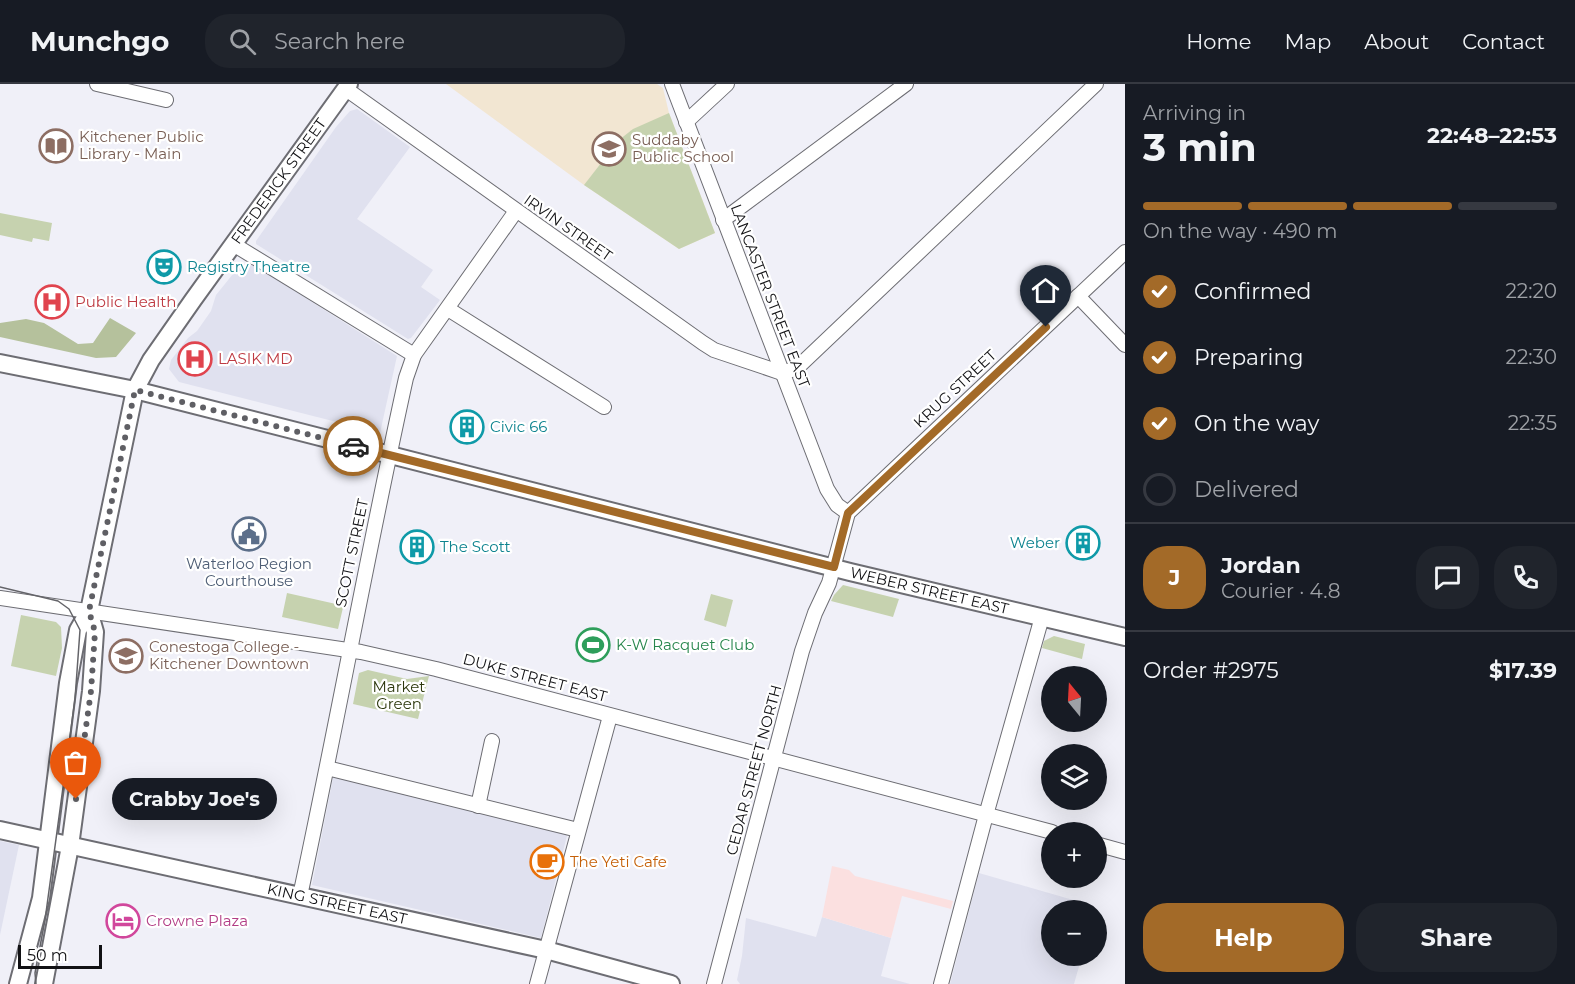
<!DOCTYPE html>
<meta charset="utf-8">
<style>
body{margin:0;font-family:Montserrat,sans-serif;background:#20242c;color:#f1f3f6;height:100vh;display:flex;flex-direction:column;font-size:22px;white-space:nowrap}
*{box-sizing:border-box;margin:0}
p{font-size:20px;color:#9ea1a6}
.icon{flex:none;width:33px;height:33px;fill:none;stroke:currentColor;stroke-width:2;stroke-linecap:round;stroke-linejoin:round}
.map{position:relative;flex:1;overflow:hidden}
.panel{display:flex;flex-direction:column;background:#171b24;width:450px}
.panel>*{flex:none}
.needle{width:39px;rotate:342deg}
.tools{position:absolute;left:1041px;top:582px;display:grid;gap:12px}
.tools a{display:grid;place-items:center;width:66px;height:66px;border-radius:50%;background:#171b24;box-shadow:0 6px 24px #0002;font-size:30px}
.scale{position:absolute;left:18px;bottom:15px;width:84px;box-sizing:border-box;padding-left:6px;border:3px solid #111114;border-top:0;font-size:16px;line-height:21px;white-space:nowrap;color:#111114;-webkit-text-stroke:4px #fff;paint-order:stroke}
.pin{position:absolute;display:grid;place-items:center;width:51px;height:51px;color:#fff;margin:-62px -26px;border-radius:50% 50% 50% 0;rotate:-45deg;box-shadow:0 0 6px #0007}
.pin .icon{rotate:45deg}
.courier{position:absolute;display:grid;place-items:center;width:60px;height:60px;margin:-30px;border:4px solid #a36a28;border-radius:50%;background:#fff;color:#222;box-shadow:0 2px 8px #0007}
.bubble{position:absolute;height:42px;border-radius:21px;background:#171b24;box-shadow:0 6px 24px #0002;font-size:20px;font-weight:700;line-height:42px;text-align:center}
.overview em{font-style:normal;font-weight:700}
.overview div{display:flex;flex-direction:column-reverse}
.overview{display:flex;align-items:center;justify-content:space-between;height:102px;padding:0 18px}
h1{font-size:39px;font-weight:700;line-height:45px}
.bar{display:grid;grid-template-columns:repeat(4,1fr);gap:9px 6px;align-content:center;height:72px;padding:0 18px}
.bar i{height:8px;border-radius:4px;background:#363941}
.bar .current{background:#a36a28}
.bar p{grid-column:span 4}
.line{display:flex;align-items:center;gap:15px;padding:0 18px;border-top:2px solid #363941}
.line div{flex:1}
.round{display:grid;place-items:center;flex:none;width:63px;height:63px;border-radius:24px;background:#20242c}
ol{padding:0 18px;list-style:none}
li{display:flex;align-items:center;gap:18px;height:66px}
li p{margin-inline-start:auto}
li .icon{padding:6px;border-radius:50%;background:#a36a28;color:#fff;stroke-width:4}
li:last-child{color:#9ea1a6}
li i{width:33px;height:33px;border:3px solid #363941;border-radius:50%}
.primary-button{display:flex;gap:12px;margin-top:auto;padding:12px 18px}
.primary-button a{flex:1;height:69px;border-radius:24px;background:#a36a28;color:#fff;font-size:24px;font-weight:700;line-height:69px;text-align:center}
.primary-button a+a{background:#20242c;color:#f1f3f6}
header{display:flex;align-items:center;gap:36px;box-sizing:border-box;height:84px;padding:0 30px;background:#171b24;border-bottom:2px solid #363941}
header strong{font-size:28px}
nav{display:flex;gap:33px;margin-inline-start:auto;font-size:21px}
.search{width:420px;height:54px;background:#20242c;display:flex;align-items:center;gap:15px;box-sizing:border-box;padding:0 21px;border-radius:24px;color:#9ea1a6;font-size:22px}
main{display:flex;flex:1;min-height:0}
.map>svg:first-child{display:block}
.built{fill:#e0e1ef}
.industrial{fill:#fbe0e0}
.education{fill:#f2e6d2}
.green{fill:#c6d2af}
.forest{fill:#b5c19c}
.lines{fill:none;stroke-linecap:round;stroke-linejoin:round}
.minor-casing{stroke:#6d6d73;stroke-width:16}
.major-casing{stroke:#6d6d73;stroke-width:20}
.minor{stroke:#fff;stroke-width:14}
.major{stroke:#fff;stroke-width:16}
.tram{stroke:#646469;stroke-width:1.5}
.done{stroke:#5f5f64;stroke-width:6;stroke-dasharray:0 10.8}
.route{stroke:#a36a28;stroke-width:8}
.labels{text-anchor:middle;stroke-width:4.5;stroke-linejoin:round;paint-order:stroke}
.education-label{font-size:15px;fill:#785e54;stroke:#fff;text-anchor:start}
.street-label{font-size:15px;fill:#111114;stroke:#fff}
.culture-label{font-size:15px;fill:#0d838f;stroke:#fff;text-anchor:start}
.health-label{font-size:15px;fill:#be3a42;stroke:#fff;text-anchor:start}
.service-label{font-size:15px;fill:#4e5e75;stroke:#fff}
.leisure-label{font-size:15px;fill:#27864d;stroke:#fff;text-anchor:start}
.park-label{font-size:15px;fill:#2d380d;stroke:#fff}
.food-label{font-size:15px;fill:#c56008;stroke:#fff;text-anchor:start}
.hotel-label{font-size:15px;fill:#b23c85;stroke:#fff;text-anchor:start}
</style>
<header>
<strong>Munchgo</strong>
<div class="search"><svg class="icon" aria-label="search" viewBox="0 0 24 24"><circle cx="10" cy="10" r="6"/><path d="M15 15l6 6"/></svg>Search here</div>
<nav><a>Home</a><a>Map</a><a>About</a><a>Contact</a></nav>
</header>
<main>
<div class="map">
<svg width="1125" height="900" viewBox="0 0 1125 900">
<rect width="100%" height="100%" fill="#f0f0f8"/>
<!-- built -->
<g class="built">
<polygon points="357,25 410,63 357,135 433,186 421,203 440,216 411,254 408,255 256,160 256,157 336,43 350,27"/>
<polygon points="244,180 252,180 397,272 380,349 179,298 169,285 171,276 188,254 197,247 211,227 216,211 237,185"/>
<polygon points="334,689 568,748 541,854 312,801"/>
<polygon points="0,757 19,761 0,851"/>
<polygon points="979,789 1094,822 1092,826 1052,826 1052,872 1082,872 1074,900 950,900"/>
<polygon points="822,833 891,854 881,892 910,900 740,900 737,896 742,872 746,834 816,853"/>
</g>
<!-- industrial -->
<polygon class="industrial" points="832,782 849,786 855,792 953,817 951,825 902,812 891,854 822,833"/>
<!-- education -->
<polygon class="education" points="446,0 657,0 663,4 669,29 715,149 679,165 584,101"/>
<!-- green -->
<g class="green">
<polygon points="669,29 715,149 679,165 584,101 619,56 633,45"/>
<polygon points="0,129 52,139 49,157 33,154 32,158 0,151"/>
<polygon points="843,501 899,515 893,533 831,517 834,511"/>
<polygon points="287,509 336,520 338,513 345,515 338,545 282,533"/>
<polygon points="711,510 733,516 726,543 704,536"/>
<polygon points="21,531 56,538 61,543 62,564 56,592 11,582"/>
<polygon points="1054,552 1085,560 1082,575 1042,564 1044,557"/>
<polygon points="368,586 407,595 429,592 418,635 353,620 359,589"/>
</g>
<!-- forest -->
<polygon class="forest" points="110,234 136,249 116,273 96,274 0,253 0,239 26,235 44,239 78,260 93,259"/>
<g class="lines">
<defs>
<g id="minor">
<polyline points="97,0 166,16"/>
<polyline points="672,0 827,405 837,421 848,429"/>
<polyline points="346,5 703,259 714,266 782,289"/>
<polyline points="686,38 727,0"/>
<polyline points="723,136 906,0"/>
<polyline points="233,160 414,271"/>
<polyline points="1078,212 1125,261"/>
<polyline points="448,225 604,323"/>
<polyline points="782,289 797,284 1096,0"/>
<polyline points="0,514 361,568 436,585 1052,748"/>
<polyline points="327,684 578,746"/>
<polyline points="478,722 492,657"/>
<polyline points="1096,760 1125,768"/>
<path d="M300,812C337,640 368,466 406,294L414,271L516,127"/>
<polyline points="537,900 610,632"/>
<polyline points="714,900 802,567 815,529 829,499 848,429 1125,168"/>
<polyline points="941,900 986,731 1042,533"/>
</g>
<g id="major">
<path id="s1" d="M0,279L135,306L850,488L1125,553"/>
<path id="s2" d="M0,746L546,866L671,900"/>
<path id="s3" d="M18,900L41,814L68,599L78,546L89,527L135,306L151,276L193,216L349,0"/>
<polyline points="44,900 70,762 91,607 95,548 89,527"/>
</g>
</defs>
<!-- minor casing -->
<use href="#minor" class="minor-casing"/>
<!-- major casing -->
<use href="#major" class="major-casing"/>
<!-- minor -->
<use href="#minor" class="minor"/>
<!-- major -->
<use href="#major" class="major"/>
<!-- tram -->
<polyline class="tram" points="0,503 58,517 69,525 80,546 75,615 45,836 35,889 36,900"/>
</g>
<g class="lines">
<!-- done -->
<polyline class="done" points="76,715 91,607 95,548 89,527 135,306 353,362"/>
<!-- route -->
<polyline class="route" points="353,362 834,483 848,429 1046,243"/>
</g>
<!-- icons -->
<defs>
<symbol id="library-ring" viewBox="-11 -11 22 22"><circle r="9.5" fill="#fff" stroke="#8d6e63" stroke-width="1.5"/><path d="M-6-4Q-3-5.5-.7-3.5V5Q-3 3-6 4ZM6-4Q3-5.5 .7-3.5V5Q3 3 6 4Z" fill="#8d6e63"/></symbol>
<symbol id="school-ring" viewBox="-11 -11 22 22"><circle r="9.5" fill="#fff" stroke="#8d6e63" stroke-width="1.5"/><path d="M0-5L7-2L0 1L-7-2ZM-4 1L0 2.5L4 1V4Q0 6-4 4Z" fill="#8d6e63"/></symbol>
<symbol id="theatre-ring" viewBox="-11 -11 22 22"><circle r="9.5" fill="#fff" stroke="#0f9aa8" stroke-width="1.5"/><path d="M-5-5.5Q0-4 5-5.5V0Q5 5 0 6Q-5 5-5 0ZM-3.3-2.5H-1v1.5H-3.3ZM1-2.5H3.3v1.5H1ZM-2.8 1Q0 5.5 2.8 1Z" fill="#0f9aa8"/></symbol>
<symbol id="hospital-ring" viewBox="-11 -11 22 22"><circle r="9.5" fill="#fff" stroke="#e0444e" stroke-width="1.5"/><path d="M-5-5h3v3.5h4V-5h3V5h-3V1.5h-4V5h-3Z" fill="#e0444e"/></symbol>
<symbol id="building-ring" viewBox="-11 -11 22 22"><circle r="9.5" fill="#fff" stroke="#0f9aa8" stroke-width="1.5"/><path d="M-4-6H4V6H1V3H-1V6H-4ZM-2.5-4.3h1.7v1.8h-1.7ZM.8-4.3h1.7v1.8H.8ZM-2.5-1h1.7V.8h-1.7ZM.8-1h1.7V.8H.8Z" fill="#0f9aa8"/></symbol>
<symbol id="civic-ring" viewBox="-11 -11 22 22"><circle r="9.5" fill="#fff" stroke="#5c6f8a" stroke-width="1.5"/><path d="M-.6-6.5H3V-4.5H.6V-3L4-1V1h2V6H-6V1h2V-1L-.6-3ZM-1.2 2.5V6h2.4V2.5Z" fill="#5c6f8a"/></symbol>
<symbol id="stadium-ring" viewBox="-11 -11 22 22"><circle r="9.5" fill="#fff" stroke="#2e9e5b" stroke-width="1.5"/><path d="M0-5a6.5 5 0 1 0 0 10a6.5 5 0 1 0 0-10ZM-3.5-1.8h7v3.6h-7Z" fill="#2e9e5b"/></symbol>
<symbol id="university-ring" viewBox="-11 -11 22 22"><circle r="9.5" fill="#fff" stroke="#8d6e63" stroke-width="1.5"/><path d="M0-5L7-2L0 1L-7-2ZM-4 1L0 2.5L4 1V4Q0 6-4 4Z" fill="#8d6e63"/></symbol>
<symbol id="cafe-ring" viewBox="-11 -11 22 22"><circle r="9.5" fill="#fff" stroke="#e8710a" stroke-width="1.5"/><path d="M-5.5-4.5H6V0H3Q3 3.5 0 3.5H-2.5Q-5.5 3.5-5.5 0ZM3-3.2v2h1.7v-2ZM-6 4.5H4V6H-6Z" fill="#e8710a"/></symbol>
<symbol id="hotel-ring" viewBox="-11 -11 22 22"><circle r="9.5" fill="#fff" stroke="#d1479c" stroke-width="1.5"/><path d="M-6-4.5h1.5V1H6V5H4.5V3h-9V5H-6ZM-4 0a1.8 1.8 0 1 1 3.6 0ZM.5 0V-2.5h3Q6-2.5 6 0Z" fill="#d1479c"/></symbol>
</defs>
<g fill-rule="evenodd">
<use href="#library-ring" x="37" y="43" width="38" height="38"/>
<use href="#school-ring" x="590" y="46" width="38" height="38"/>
<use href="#theatre-ring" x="145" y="164" width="38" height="38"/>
<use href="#hospital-ring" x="33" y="199" width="38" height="38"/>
<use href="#hospital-ring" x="176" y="256" width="38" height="38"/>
<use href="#building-ring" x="448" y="324" width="38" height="38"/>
<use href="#civic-ring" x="230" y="431" width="38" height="38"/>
<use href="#building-ring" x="1064" y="440" width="38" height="38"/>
<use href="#building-ring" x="398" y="444" width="38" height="38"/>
<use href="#stadium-ring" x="574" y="542" width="38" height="38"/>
<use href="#university-ring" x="107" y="553" width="38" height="38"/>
<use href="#cafe-ring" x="528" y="759" width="38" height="38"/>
<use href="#hotel-ring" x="104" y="818" width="38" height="38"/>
</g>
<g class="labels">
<!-- education labels -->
<g class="education-label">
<text x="79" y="58">Kitchener Public<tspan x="79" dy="17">Library - Main</tspan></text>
<text x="632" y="61">Suddaby<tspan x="632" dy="17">Public School</tspan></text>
<text x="149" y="568">Conestoga College -<tspan x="149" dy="17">Kitchener Downtown</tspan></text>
</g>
<!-- street labels -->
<g class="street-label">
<text dy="5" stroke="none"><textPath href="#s3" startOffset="861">FREDERICK STREET</textPath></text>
<text transform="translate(568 144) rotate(35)" y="5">IRVIN STREET</text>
<text transform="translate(770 212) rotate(69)" y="5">LANCASTER STREET EAST</text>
<text transform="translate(955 305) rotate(-43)" y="5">KRUG STREET</text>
<text transform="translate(352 469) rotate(-78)" y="5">SCOTT STREET</text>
<text dy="5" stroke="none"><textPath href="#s1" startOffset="957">WEBER STREET EAST</textPath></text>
<text transform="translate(535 594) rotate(15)" y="5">DUKE STREET EAST</text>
<text transform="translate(754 686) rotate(-75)" y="5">CEDAR STREET NORTH</text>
<text dy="5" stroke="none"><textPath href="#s2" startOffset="345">KING STREET EAST</textPath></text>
</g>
<!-- culture labels -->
<g class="culture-label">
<text x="187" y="188">Registry Theatre</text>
<text x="490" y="348">Civic 66</text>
<text x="1060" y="464" text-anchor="end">Weber</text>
<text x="440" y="468">The Scott</text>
</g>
<!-- health labels -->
<g class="health-label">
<text x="75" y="223">Public Health</text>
<text x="218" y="280">LASIK MD</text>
</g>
<!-- service labels -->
<g class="service-label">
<text x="249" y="485">Waterloo Region<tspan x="249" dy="17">Courthouse</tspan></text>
</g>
<!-- leisure labels -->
<g class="leisure-label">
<text x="616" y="566">K-W Racquet Club</text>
</g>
<!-- park labels -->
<g class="park-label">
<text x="399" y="608">Market<tspan x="399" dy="17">Green</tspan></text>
</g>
<!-- food labels -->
<g class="food-label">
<text x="570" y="783">The Yeti Cafe</text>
</g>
<!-- hotel labels -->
<g class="hotel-label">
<text x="146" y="842">Crowne Plaza</text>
</g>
</g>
</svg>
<div class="tools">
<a><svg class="needle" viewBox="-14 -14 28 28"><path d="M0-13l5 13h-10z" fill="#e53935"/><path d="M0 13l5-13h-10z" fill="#9ea1a6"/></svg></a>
<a><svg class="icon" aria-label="layers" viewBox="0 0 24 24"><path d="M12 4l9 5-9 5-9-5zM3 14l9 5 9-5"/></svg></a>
<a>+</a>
<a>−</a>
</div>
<div class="scale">50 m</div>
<div class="pin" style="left:76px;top:715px;background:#ea580c"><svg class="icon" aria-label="bag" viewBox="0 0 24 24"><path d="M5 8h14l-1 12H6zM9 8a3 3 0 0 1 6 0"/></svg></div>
<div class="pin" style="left:1046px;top:243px;background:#1f2937"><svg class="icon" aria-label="home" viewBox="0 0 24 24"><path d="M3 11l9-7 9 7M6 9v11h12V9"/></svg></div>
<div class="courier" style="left:353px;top:362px"><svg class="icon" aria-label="car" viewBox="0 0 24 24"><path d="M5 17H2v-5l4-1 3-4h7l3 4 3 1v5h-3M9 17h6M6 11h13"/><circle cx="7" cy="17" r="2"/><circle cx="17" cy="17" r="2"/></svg></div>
<div class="bubble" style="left:112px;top:694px;width:165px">Crabby Joe's</div>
</div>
<section class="panel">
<div class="overview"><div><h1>3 min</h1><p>Arriving in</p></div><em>22:48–22:53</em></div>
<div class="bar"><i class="current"></i><i class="current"></i><i class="current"></i><i></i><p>On the way · 490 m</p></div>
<ol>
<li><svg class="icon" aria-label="check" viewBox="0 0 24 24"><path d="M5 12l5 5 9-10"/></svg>Confirmed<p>22:20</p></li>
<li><svg class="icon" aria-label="check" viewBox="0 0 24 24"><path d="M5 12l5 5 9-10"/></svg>Preparing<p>22:30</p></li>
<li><svg class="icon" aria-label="check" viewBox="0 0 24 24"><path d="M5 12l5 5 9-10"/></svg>On the way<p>22:35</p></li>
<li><i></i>Delivered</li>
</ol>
<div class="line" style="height:108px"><b class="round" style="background:#a36a28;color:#fff">J</b><div><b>Jordan</b><p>Courier · 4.8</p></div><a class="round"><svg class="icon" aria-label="chat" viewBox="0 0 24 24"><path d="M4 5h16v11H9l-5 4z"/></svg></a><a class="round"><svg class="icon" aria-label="phone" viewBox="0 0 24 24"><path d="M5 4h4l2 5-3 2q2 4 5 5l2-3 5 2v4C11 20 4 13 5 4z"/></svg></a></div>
<div class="line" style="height:78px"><div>Order #2975</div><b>$17.39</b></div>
<div class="primary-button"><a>Help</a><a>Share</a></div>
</section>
</main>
